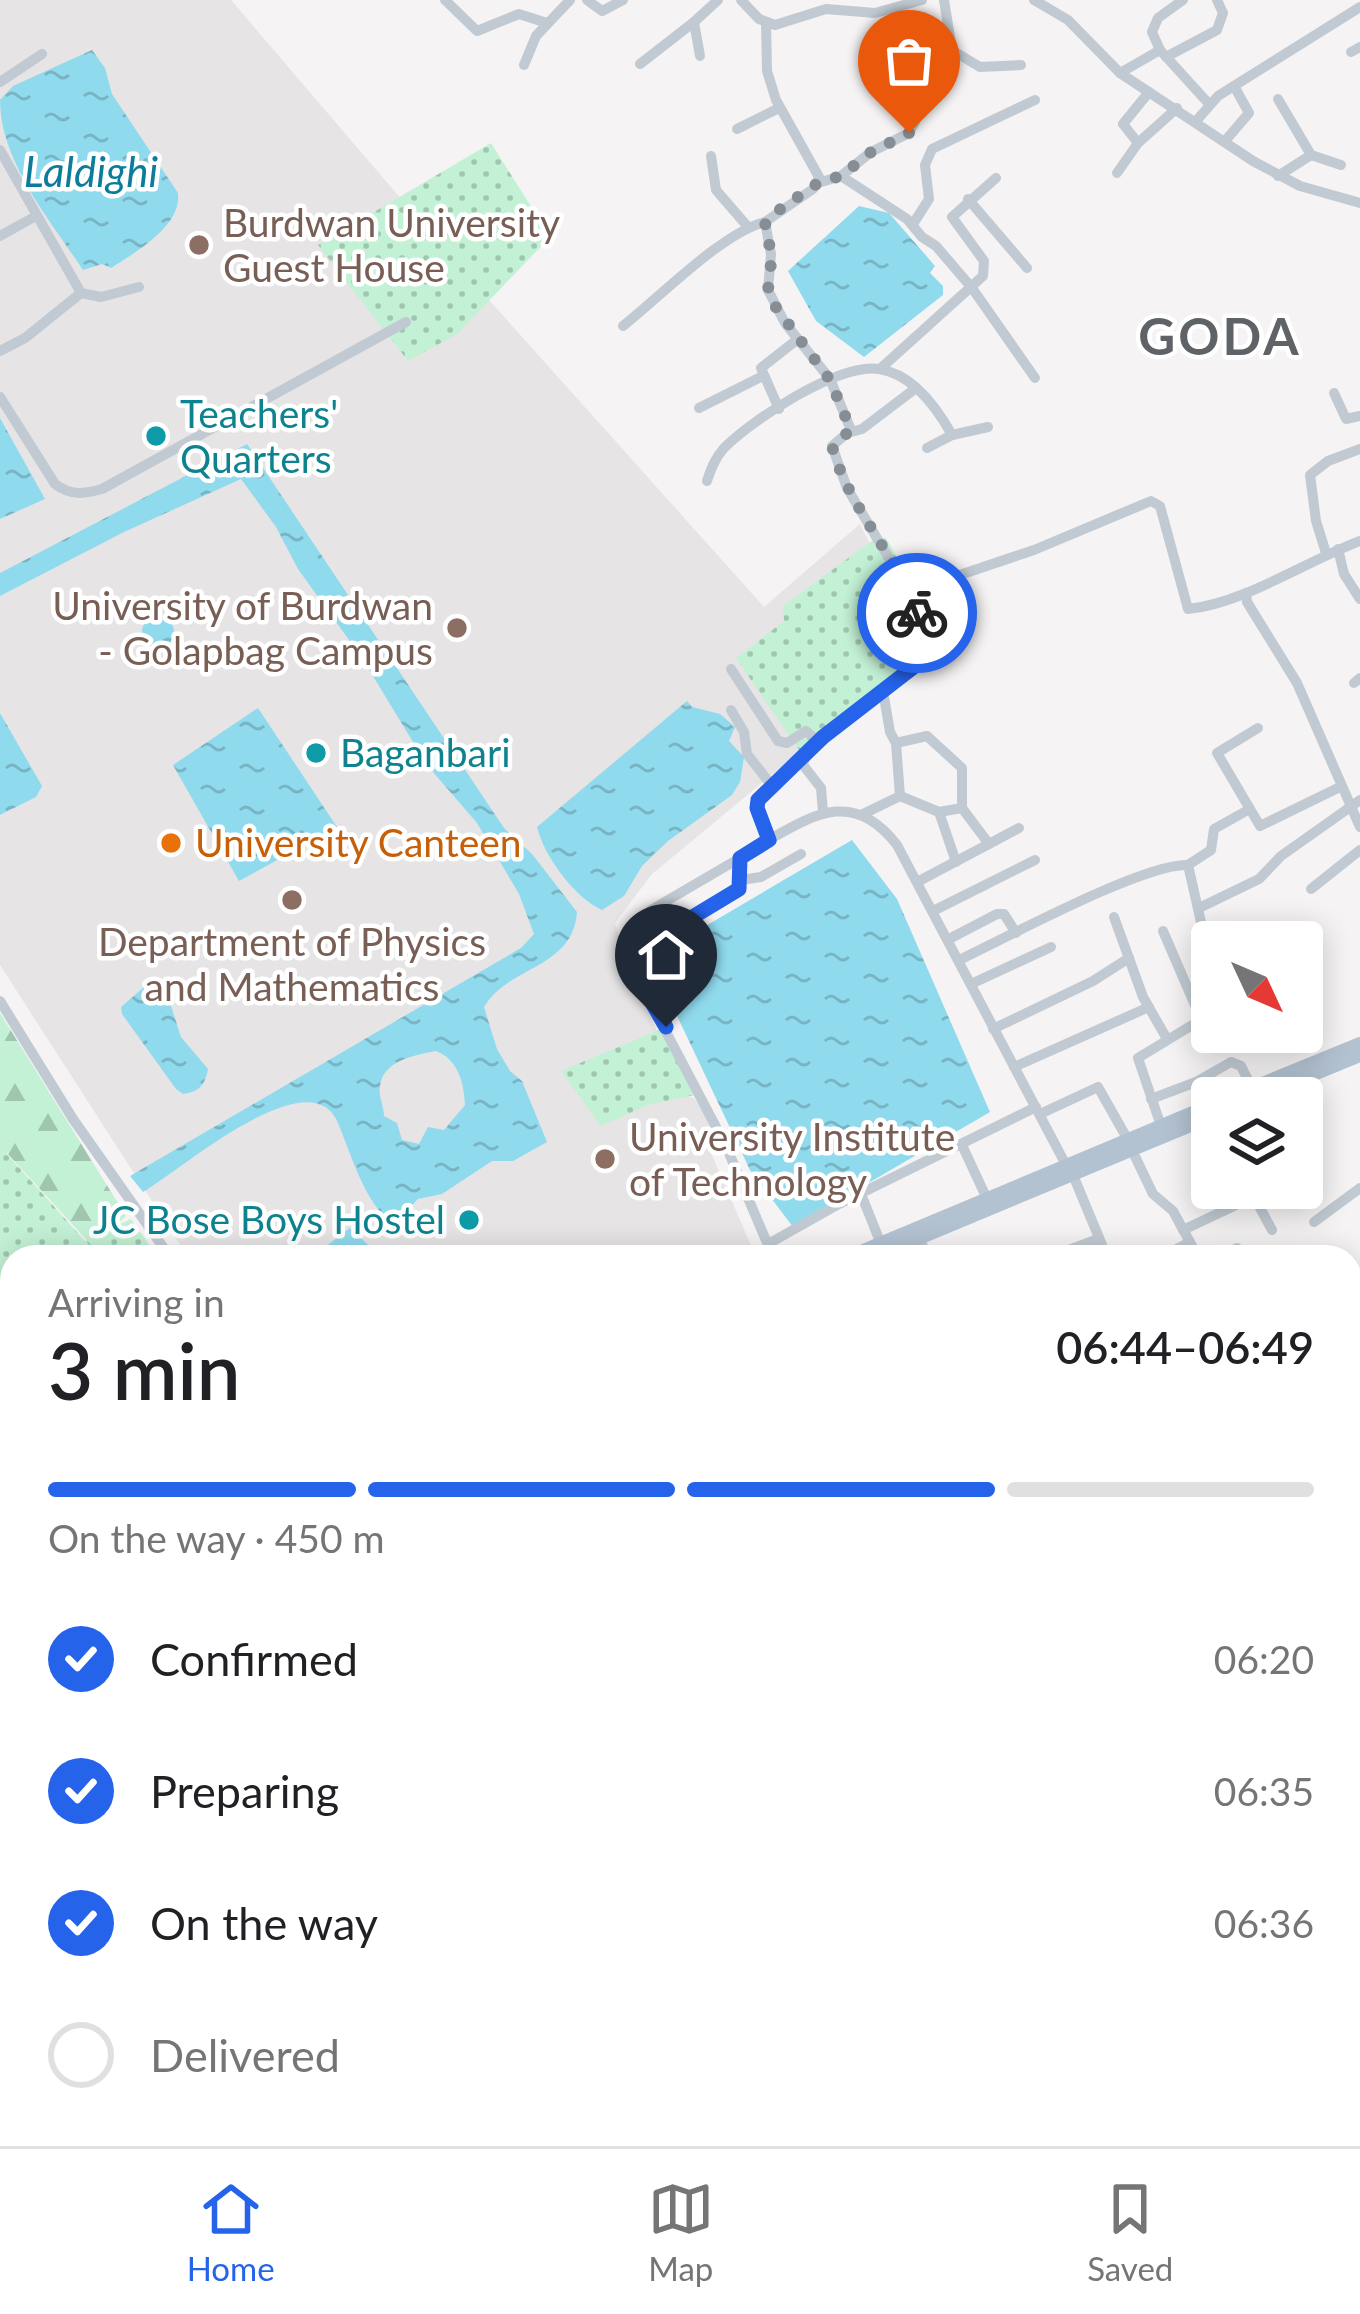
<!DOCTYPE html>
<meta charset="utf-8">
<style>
body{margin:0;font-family:Lato,sans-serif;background:#f6f6f6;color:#202124;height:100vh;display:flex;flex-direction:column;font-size:45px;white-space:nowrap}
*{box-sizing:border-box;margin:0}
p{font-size:39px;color:#757577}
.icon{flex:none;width:66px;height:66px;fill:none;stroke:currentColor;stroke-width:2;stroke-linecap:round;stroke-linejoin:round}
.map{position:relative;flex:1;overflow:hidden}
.panel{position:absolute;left:0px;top:1245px;width:1362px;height:903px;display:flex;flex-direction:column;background:#fff;border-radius:36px 36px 0 0;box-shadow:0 6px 30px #0003}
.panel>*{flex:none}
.needle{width:78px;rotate:134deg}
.buttons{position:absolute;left:1191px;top:921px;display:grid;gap:24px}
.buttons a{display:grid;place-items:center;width:132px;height:132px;border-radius:12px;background:#fff;box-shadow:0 6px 30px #0003;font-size:60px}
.pin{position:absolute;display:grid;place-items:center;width:102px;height:102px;color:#fff;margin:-123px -51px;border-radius:50% 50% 50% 0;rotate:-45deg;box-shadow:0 0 12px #0007}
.pin .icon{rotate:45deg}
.courier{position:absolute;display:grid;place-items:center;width:120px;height:120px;margin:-60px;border:9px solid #2563eb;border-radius:50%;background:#fff;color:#222;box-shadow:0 3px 15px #0007}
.overview em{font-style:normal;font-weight:600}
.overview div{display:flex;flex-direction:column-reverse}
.overview{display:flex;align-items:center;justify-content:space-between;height:204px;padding:0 48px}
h1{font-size:78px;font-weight:600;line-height:90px}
.bar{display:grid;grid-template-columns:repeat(4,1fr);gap:18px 12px;align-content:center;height:144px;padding:0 48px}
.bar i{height:15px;border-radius:9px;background:#e0e0e0}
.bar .selected{background:#2563eb}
.bar p{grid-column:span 4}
ol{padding:0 48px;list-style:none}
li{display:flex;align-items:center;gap:36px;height:132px}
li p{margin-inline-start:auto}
li .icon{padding:12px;border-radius:50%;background:#2563eb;color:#fff;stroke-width:4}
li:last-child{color:#757577}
li i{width:66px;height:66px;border:6px solid #e0e0e0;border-radius:50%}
.tabs{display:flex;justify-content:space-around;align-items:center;height:168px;border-top:3px solid #e0e0e0;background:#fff;font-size:33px;color:#757577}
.tabs a{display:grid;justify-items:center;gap:6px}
.tabs .selected{color:#2563eb}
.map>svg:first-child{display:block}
.education{fill:#e6e4e5}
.grass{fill:url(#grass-dots)}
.forest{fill:url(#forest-firs)}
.water{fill:url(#water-ripples);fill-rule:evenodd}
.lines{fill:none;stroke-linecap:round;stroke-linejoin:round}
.minor{stroke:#c1cad2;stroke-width:10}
.major{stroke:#b3c2d1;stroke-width:14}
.done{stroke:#868d94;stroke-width:12;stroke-dasharray:0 21.6}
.route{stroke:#2563eb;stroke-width:15}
.education-dot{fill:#8d6e63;stroke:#fff;stroke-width:4.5}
.culture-dot{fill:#0f9aa8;stroke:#fff;stroke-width:4.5}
.food-dot{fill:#e8710a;stroke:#fff;stroke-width:4.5}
.labels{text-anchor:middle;stroke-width:9;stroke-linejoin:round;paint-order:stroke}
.education-label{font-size:39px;fill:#785e54;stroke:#fff;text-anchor:start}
.culture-label{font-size:39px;fill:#0d838f;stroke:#fff;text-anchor:start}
.food-label{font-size:39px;fill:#c56008;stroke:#fff;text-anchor:start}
.water-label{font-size:42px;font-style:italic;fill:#0c7c9b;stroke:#fff}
.district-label{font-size:51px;font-weight:bold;letter-spacing:3px;fill:#5f6368;stroke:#fff}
</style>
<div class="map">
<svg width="1360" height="2146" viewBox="0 0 1360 2146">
<defs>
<pattern id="grass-dots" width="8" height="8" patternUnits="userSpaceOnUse" patternTransform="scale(3)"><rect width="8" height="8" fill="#c3f1d5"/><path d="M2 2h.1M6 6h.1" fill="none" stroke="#a0c6b0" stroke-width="1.8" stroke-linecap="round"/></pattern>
<pattern id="forest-firs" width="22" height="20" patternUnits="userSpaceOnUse" patternTransform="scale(3)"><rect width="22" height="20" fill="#c3f1d5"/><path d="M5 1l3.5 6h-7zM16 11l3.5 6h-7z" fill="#a0c6b0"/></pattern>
<pattern id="water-ripples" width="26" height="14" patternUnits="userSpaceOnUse" patternTransform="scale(3)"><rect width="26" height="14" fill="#90daee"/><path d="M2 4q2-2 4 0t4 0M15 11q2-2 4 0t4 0" fill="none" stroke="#78b4c4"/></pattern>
</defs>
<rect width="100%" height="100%" fill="#f5f3f3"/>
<!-- education -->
<polygon class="education" points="0,0 231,0 455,262 764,607 860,524 924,649 652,874 615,923 628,966 686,1097 692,1097 709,1114 713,1135 708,1146 756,1257 188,1257 0,965"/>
<!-- grass -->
<g class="grass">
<polygon points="491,143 550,237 457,334 408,361 318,245"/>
<polygon points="877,537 886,538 918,595 937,645 900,682 803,756 736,658 784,621 783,606"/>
<polygon points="666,1027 695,1095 648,1105 601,1126 561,1071"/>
<polygon points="6,1153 85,1241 131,1219 158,1257 12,1257 12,1302 0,1287 0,1158"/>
<polygon points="12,1324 12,1563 0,1544 0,1337"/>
</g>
<!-- forest -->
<polygon class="forest" points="0,1013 126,1216 93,1247 7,1153 0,1158"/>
<!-- water -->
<g class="water">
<path d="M92,50L105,68L112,94L178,193C182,226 136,252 111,268L102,264L83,270C50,220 0,161 0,100L13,86Z"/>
<polygon points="859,206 889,213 935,266 930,273 943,286 943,295 864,357 816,321 788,271"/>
<polygon points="0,418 45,499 0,519"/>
<path d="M247,444L504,828L532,854L577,912C573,969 509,965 484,1007L497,1049L510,1071L522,1081L547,1142L513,1161H492L442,1194L418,1199L398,1219L389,1221C363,1198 351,1154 338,1123C311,1056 181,1170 143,1192L130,1176L521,948L534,934L519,894L477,823L427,765L362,658L298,569L276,527L241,479L124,532L0,596V573ZM436,1051C458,1059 464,1083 465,1105L444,1130L428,1127L419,1144L402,1140L397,1123L384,1116C384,1106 378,1096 380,1086C383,1060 416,1055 436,1051Z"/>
<circle cx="158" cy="632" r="16"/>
<path d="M687,701L692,707L720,714L735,727L729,741L744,757L740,782L732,795L668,841L642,866L624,896L602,910C574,897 544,856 537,827Z"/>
<polygon points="258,708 337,827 239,881 173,765"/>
<polygon points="0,713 42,786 36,797 0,815"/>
<polygon points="852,840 897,899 990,1112 793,1227 750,1170 653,965 663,951"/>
<path d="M144,987L159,991L171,1006L181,1037L208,1069C205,1085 199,1092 183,1094L176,1089L122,1014L121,1007Z"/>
<polygon points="350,1228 380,1256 381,1257 332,1257 325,1247"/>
<polygon points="571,2136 667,2136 672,2146 556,2146"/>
</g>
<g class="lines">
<!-- minor -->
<g class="minor">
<polyline points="445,0 477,31 519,14 547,23"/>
<polyline points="587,0 602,11 623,0"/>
<polyline points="741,0 759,19 775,25 826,9 875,13 922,0"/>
<polyline points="1034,0 1068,20 1120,73 1253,161 1300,186 1360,203"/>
<polyline points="1183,0 1158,18 1152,32 1160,50 1209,104"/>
<path d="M766,23L767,71L776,100L819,177L813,189L765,222L771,254L768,290L785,323L830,379L851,430L832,446L847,488L909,592L1034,550L1151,501L1160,506L1188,609C1242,604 1307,561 1360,541"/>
<polyline points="955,52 980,67 1021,65"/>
<polyline points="1351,52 1360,47"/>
<polyline points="700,56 694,22 718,0"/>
<polyline points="1166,57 1217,30 1223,13 1217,0"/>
<polyline points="640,64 694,22"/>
<polyline points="524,65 536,36 570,0"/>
<polyline points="1120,73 1160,50"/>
<polyline points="0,82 42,54"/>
<polyline points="1278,99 1311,155"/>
<polyline points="1197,120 1218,96 1360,7"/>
<polyline points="737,129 779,108"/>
<polyline points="1225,141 1249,113 1234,86"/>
<polyline points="1138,143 1123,124 1149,92"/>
<polyline points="0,150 81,293 101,297 139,287"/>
<polyline points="711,156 716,190 748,227"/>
<polyline points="1117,173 1138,143 1177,108"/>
<polyline points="841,176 907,219 922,237 936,246 972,288 1035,378"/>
<polyline points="1278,176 1311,155 1341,165"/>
<polyline points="818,183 841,176 871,152 909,133 927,98 954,62 944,0"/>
<polyline points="968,199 1027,268"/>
<polyline points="913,224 929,199 925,165 932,149 1035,100"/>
<polyline points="0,236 36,216"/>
<path d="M623,326C660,297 723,232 765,222"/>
<polyline points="0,351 25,338 81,293"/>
<polyline points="880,369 983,276 984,261 952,217 996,178"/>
<polyline points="1334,393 1346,419 1360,416"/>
<path d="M0,397L55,484C71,496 84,494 102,489L406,322"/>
<polyline points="699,408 763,376"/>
<polyline points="779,409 761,368 798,339"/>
<polyline points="851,432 862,429 916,388"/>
<polyline points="927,448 952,435"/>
<path d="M707,481C711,469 715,458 724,448C752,420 838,363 879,369C913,374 937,408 952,435L988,427"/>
<polyline points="1338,549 1344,574 1360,599"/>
<polyline points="1326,553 1316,521 1310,475 1328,461 1360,449"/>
<polyline points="1246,593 1247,602 1297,683 1360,827"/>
<polyline points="731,669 778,741 787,743 806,731 818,741"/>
<polyline points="1354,683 1360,678"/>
<polyline points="883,691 890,732 896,743 927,736 962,768 962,808"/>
<polyline points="731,710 744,732 747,754 772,786"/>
<polyline points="1258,728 1217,753 1260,826 1340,787"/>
<polyline points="896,743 900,796"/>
<polyline points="823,812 821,788 803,765 806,753 929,655 909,592"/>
<polyline points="939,812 956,862"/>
<polyline points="861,815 900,796 939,812 962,808 989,844"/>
<polyline points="769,840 756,807 758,799 802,760"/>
<polyline points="741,880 761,877 801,854"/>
<polyline points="919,881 1019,828"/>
<polyline points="1311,889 1360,850"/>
<polyline points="1199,908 1259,879 1281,856 1360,800"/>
<polyline points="651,910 740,858"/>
<polyline points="935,910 1035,860"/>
<polyline points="1114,917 1143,997 1167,1039"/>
<polyline points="1163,931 1201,1019"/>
<polyline points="949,939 997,914 1004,914 1016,933"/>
<polyline points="1212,950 1203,931 1188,865 1211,850 1214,829 1248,810"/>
<path d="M959,960C1006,938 1144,863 1188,865"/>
<polyline points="971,984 1051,947"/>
<polyline points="0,1001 73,1119 170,1257"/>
<polyline points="993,1029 1093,981 1129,958"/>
<polyline points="1014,1067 1149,1007"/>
<polyline points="1151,1099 1196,1082 1231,1062 1241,1066 1252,1088"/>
<polyline points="1040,1114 1098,1087 1128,1140"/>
<polyline points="1205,1119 1212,1137"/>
<polyline points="1161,1126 1138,1058 1212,1013"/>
<polyline points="962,1145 987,1199"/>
<polyline points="1132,1150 1153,1194 1173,1211 1198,1257"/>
<polyline points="1073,1175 1107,1257"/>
<polyline points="861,1194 881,1244"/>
<polyline points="1234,1196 1252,1193 1272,1230"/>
<polyline points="1314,1222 1360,1188"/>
<polyline points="1183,1230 1234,1206 1231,1188"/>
<polyline points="920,1238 927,1257"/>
<polyline points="768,1244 839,1204 1036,1107"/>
<path d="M773,1257L726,1146L633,969L637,950L739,889L740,858L748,851C803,823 848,781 897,845L1066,1165"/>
<polyline points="1050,1257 1098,1239"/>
<polyline points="1162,1257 1190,1242"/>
<polyline points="1218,1257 1237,1248 1247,1257"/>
<polyline points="1350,1320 1360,1312"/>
<polyline points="1350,1359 1360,1353"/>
<polyline points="1350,1416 1360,1436"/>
<polyline points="1350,1546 1360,1538"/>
<polyline points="1350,1654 1360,1656"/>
<polyline points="0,1806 12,1799"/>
<polyline points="0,1901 12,1923"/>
<polyline points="1350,1940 1360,1961"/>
<polyline points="0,1960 12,1953"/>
<polyline points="1350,1973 1360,1966"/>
<polyline points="1350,2065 1360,2056"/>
<polyline points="217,2136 225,2146"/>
<polyline points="678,2136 685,2146"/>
<polyline points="725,2136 729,2146"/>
<polyline points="1179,2136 1186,2146"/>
<polyline points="394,2139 396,2136"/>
<polyline points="116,2146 147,2136"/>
<polyline points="348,2146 349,2136"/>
<polyline points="782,2146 793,2136"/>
<polyline points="1261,2146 1265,2136"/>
</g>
<!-- major -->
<g class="major">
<polyline points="1228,1098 1360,1044"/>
<polyline points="1255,1098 1360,1055"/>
<polyline points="849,1257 1212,1105"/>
<polyline points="873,1257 1212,1116"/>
<polyline points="0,1603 12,1598"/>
<polyline points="0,1615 12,1610"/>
</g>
</g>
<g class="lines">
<!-- done -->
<path class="done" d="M909,133L871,152L841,176L818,183L769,217L764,227L772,254L768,290L775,306L830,380L851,430L832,446C848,507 896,554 917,613"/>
<!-- route -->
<polyline class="route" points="666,1027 633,970 638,950 739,889 740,858 769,840 757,808 758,800 823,737 929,655 917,613"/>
</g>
<!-- markers -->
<g class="education-dot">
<circle cx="199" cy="245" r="12"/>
<circle cx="457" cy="628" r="12"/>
<circle cx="292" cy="900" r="12"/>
<circle cx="605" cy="1159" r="12"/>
</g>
<g class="culture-dot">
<circle cx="156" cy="436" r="12"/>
<circle cx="316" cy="753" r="12"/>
<circle cx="469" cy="1220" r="12"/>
</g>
<circle class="food-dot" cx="171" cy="843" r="12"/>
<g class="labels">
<!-- education labels -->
<g class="education-label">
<text x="223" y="237">Burdwan University<tspan x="223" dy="45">Guest House</tspan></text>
<text x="433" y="620" text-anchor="end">University of Burdwan<tspan x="433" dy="45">- Golapbag Campus</tspan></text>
<text x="292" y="956" text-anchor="middle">Department of Physics<tspan x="292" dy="45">and Mathematics</tspan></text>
<text x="629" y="1151">University Institute<tspan x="629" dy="45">of Technology</tspan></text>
</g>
<!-- culture labels -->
<g class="culture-label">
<text x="180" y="428">Teachers'<tspan x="180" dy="45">Quarters</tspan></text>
<text x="340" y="767">Baganbari</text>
<text x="445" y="1234" text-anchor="end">JC Bose Boys Hostel</text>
</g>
<!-- food labels -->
<g class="food-label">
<text x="195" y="857">University Canteen</text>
</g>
<!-- water labels -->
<g class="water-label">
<text x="91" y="187">Laldighi</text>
</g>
<!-- district labels -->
<g class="district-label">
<text x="1220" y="355">GODA</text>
</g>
</g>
</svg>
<div class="buttons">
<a><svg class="needle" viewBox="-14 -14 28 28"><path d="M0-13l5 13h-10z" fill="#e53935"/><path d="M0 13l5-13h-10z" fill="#757577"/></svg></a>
<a><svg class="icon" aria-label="layers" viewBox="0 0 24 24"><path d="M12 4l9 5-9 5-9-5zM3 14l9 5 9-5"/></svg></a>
</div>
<div class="pin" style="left:909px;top:133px;background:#ea580c"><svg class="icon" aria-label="bag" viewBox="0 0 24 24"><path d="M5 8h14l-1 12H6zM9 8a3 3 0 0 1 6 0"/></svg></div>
<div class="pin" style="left:666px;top:1027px;background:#1f2937"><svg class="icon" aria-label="home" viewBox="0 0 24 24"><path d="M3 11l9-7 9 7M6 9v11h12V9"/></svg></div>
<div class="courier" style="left:917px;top:613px"><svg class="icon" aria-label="bike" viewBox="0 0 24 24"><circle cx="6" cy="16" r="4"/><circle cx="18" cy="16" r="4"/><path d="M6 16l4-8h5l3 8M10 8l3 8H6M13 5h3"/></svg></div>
<section class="panel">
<div class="overview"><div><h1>3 min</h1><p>Arriving in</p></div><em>06:44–06:49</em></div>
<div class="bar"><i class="selected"></i><i class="selected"></i><i class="selected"></i><i></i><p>On the way · 450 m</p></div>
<ol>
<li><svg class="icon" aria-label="check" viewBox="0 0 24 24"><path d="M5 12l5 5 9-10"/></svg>Confirmed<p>06:20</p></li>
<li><svg class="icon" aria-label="check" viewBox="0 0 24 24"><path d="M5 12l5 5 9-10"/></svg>Preparing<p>06:35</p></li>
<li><svg class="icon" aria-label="check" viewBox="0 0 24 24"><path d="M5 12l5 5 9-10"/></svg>On the way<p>06:36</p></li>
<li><i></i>Delivered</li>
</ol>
</section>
</div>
<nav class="tabs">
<a class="selected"><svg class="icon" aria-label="home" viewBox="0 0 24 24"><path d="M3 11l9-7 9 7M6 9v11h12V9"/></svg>Home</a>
<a><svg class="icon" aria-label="map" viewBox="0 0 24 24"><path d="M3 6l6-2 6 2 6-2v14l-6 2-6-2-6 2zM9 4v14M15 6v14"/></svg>Map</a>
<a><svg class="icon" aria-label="saved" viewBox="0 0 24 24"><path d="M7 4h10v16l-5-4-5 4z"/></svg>Saved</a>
</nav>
